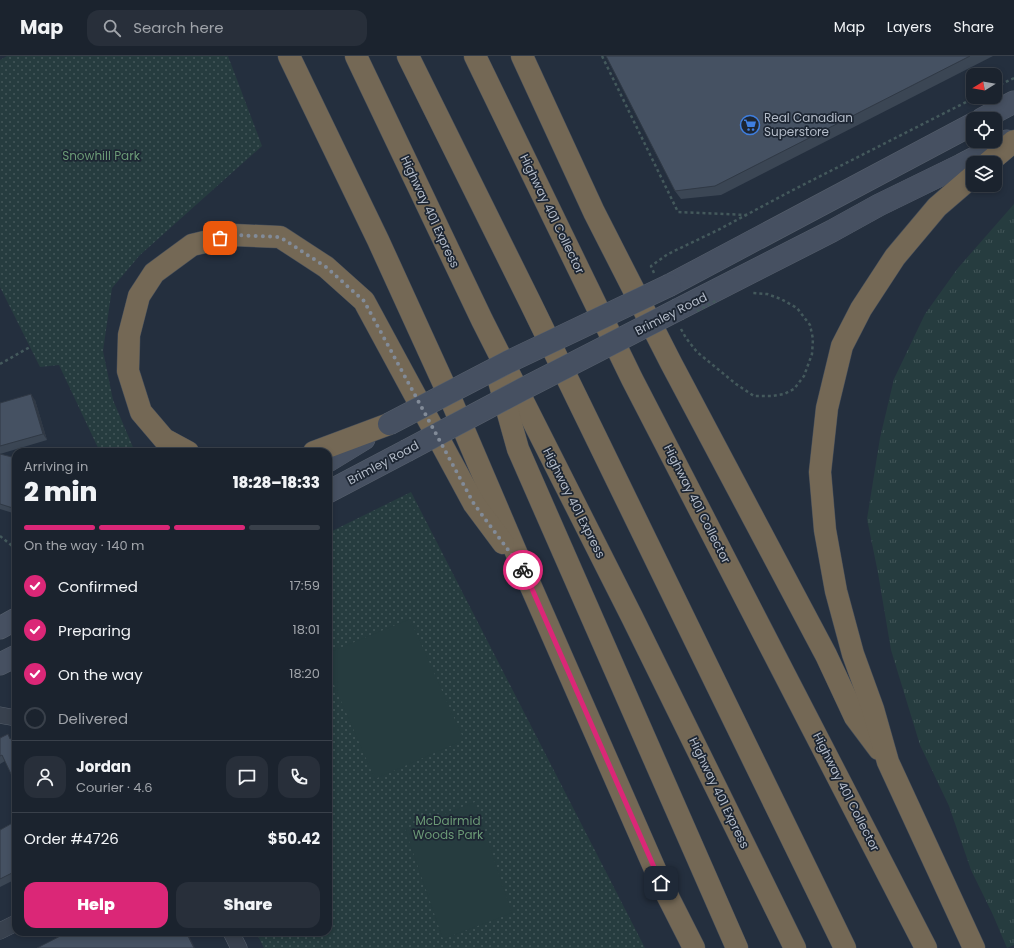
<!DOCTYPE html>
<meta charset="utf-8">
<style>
body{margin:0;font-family:Poppins,sans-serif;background:#282f3a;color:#f1f3f6;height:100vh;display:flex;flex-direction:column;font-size:15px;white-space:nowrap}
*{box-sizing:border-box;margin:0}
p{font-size:13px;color:#a0a4aa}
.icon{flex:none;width:22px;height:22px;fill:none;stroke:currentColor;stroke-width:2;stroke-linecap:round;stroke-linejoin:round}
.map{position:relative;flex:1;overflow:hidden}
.sheet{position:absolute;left:12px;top:392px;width:320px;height:488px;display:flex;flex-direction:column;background:#1b232e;border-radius:12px;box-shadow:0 2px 6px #0003,0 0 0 1px #39404a}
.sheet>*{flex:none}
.needle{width:26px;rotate:259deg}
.controls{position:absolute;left:966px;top:12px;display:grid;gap:8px}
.controls a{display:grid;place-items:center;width:36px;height:36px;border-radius:8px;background:#1b232e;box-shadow:0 2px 6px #0003,0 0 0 1px #39404a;font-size:20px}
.pin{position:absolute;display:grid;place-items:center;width:34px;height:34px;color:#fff;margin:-17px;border-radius:8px;box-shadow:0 2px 6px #0006}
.courier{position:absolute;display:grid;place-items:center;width:40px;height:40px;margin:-20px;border:3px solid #db2777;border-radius:50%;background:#fff;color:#222;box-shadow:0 1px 5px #0007}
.headline em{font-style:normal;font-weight:800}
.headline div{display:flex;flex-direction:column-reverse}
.headline{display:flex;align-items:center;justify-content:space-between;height:68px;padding:0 12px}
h1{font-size:26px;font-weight:800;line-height:30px}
.bar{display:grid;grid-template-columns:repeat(4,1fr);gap:6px 4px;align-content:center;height:48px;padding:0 12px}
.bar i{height:5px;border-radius:3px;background:#39404a}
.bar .on{background:#db2777}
.bar p{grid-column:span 4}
.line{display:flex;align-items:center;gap:10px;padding:0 12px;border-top:1px solid #39404a}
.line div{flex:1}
.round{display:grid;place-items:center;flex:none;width:42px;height:42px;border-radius:12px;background:#282f3a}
ol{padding:0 12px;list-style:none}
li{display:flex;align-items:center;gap:12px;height:44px}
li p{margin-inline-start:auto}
li .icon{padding:4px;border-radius:50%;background:#db2777;color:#fff;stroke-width:4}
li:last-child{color:#a0a4aa}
li i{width:22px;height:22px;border:2px solid #39404a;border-radius:50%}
.primary-button{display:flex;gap:8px;margin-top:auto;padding:8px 12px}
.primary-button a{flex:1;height:46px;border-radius:12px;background:#db2777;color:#fff;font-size:16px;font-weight:800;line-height:46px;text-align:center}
.primary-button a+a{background:#282f3a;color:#f1f3f6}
header{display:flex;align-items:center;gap:24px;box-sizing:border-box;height:56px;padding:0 20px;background:#1b232e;border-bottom:1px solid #39404a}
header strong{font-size:19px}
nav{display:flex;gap:22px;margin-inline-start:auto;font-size:14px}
.search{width:280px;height:36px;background:#282f3a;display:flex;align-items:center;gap:10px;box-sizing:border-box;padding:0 14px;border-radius:12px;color:#a0a4aa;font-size:15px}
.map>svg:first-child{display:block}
.grass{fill:url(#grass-tufts)}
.park{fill:url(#park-dots)}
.garden{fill:#263c3f}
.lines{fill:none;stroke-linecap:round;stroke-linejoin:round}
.street-casing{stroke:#565f6c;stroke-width:17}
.secondary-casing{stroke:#565f6c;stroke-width:23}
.highway-casing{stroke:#434c59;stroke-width:23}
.path{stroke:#44595c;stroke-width:2.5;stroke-dasharray:3 3;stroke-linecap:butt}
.street{stroke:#38414e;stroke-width:16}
.secondary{stroke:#465061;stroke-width:22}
.highway{stroke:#746855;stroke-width:22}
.secondary-bridge-casing{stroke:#565f6c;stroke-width:23;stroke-linecap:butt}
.path-bridge{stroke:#44595c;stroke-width:2.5;stroke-dasharray:3 3;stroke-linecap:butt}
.secondary-bridge{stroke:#465061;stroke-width:22}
.wall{fill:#3b4654}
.shaded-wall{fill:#303945}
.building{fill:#455162;stroke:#303945}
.done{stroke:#828b98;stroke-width:4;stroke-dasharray:0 7.2}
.route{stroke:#db2777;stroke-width:5}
.labels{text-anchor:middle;stroke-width:3.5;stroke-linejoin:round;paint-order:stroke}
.poi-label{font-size:12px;fill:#b4bcc9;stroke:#1d2633;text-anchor:start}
.park-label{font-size:12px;fill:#6b9a76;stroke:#1d2633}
.street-label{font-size:12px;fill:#b4bcc9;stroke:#1d2633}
</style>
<header>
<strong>Map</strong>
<div class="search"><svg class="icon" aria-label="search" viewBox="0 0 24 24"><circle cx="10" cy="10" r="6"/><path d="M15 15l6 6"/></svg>Search here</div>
<nav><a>Map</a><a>Layers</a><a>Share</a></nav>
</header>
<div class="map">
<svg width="1014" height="892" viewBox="0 0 1014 892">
<defs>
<pattern id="grass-tufts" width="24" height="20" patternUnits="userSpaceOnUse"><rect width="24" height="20" fill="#263c3f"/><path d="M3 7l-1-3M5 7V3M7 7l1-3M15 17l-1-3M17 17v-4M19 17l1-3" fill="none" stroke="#435659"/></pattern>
<pattern id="park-dots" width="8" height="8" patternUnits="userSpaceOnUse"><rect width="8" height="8" fill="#263c3f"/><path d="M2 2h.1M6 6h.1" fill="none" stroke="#435659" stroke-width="1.8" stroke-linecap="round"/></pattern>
</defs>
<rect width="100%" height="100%" fill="#242f3e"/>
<!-- grass -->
<polygon class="grass" points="1014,148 1014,889 1007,892 993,859 971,814 949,750 920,689 891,594 878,517 867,463 880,382 894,323 925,258 958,212"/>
<!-- park -->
<g class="park">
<polygon points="7,0 228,0 262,90 140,199 112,232 103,295 113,344 135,396 100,396 59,309 40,311 0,231 0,4"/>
<polygon points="411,436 645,892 264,892 256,876 328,876 328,477"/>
</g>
<!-- garden -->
<g class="garden">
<polygon points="410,563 464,684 375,723 328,615 328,597"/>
<polygon points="475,746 512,857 443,883 405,773"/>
</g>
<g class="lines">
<defs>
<g id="street">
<polyline points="0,659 16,662"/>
<polyline points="0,875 16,867"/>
<polyline points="231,876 239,892"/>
</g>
<g id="secondary">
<polyline points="982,63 1014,46"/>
<polyline points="670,229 973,68"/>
<polyline points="679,253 832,175 879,149 961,109 1007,85"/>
<polyline points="328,405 364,383"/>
<polyline points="328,436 406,395"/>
<polyline points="0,572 16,563"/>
<polyline points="0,608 16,600"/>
</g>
<g id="highway">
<polyline points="289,0 378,184 452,346 525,517 661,827 694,892"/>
<polyline points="356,0 482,264 632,561 795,892"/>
<polyline points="408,0 530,246 845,892"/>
<polyline points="475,0 632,323 926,892"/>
<polyline points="522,0 594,156 671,307 826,599 855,661 879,693"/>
<polyline points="988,107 1014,85"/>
<polyline points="973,120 937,151 895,201 861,253 842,290 827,352 820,416 825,474 836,535 853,598 873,653 888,706 974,892"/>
<polyline points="499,325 518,393 737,892"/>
<polyline points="188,396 164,383 141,356 128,315 129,279 139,240 154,217 192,189 234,179 280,181 326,211 364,245 474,448 503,487"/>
<polyline points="314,396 389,368"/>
</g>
</defs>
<!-- street casing -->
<use href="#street" class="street-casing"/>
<!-- secondary casing -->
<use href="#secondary" class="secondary-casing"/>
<!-- highway casing -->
<use href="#highway" class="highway-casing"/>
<!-- path -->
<g class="path">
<polyline points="602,0 678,156 747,159"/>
<polyline points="995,31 1014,22"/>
<polyline points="654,217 651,210 668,198 718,174 791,135 976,41"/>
<polyline points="681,273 686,282 697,296 736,328 754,340 773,340 784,338 794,333 804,320 812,298 813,283 810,269 797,252 781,243 767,238 753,237"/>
<polyline points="0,308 30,291"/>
<polyline points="0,480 16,493"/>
</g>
<!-- street -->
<use href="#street" class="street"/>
<!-- secondary -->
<use href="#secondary" class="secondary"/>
<!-- highway -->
<use href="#highway" class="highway"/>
<defs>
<g id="secondary-bridge">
<polyline points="389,368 508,306 670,229"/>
<polyline points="406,395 523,333 679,253"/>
</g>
</defs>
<!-- secondary-bridge casing -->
<use href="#secondary-bridge" class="secondary-bridge-casing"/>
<!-- path-bridge -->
<polyline class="path-bridge" points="697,255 717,244"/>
<!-- secondary-bridge -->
<use href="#secondary-bridge" class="secondary-bridge"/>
</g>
<!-- wall -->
<g class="wall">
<polygon points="606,0 993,0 721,139 681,143 675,135"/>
<polygon points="35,344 47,384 0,398 0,347"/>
<polygon points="0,398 16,402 16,458 0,453"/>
<polygon points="16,680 16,725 12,720 5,705 0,708 0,682 11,683"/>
<polygon points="16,765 16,823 0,831 0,774"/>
</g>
<!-- shaded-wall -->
<g class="shaded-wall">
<polygon points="31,338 35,344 47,384 43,378"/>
<polygon points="186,876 187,876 195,892 194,892"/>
</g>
<!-- building -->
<g class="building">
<polygon points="606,0 970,0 715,130 675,135"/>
<polygon points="31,338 43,378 0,390 0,347"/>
<polygon points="0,398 16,402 16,453 0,448"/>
<polygon points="8,678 10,683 16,680 16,718 12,720 2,699 0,700 0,682"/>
<polygon points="16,765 16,815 0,823 0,774"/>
<polygon points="68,876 186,876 194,892 37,892"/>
</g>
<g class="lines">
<!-- done -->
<polyline class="done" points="220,182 234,179 280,181 326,211 364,245 474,448 523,514"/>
<!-- route -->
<polyline class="route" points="523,514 525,517 661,827"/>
</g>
<!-- icons -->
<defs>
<symbol id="supermarket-ring" viewBox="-11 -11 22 22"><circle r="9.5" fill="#1d2633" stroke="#3f7fe0" stroke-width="1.5"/><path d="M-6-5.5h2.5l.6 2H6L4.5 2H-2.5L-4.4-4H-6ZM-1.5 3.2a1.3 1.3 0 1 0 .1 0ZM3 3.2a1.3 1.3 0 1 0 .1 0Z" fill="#3f7fe0"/></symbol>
</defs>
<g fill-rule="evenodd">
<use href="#supermarket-ring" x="739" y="58" width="22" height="22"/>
</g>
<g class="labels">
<!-- poi labels -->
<g class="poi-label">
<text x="764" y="66">Real Canadian<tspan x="764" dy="14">Superstore</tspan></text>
</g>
<!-- park labels -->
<g class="park-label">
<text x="101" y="104">Snowhill Park</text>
<text x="448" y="769">McDairmid<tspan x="448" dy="14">Woods Park</tspan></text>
</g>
<!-- street labels -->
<g class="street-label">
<text transform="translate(430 156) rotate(65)" y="4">Highway 401 Express</text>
<text transform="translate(552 158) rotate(64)" y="4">Highway 401 Collector</text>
<text transform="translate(671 258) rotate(-27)" y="4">Brimley Road</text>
<text transform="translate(383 407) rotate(-28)" y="4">Brimley Road</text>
<text transform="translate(574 447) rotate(63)" y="4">Highway 401 Express</text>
<text transform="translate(697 448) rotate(63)" y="4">Highway 401 Collector</text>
<text transform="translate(846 736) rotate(63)" y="4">Highway 401 Collector</text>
<text transform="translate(719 737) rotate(64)" y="4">Highway 401 Express</text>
</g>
</g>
</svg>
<div class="controls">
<a><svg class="needle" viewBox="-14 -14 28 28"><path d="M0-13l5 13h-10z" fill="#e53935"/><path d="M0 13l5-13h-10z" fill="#a0a4aa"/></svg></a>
<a><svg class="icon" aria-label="locate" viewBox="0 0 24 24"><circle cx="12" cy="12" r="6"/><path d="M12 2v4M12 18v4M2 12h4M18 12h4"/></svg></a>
<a><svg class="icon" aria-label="layers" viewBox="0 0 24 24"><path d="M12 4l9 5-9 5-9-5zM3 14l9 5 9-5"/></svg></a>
</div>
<div class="pin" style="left:220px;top:182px;background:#ea580c"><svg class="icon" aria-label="bag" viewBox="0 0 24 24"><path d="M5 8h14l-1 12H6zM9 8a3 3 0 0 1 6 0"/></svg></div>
<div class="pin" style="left:661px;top:827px;background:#1f2937"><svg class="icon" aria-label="home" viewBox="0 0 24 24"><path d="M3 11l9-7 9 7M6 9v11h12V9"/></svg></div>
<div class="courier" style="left:523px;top:514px"><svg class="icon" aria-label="bike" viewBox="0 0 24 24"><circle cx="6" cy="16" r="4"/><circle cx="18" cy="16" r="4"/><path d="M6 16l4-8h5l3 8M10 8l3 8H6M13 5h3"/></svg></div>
<section class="sheet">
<div class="headline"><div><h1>2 min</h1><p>Arriving in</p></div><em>18:28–18:33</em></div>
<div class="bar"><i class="on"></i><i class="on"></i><i class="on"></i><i></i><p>On the way · 140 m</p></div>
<ol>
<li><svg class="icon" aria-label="check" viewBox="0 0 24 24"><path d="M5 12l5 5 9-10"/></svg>Confirmed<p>17:59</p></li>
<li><svg class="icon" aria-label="check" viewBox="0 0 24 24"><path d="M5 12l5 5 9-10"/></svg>Preparing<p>18:01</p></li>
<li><svg class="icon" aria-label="check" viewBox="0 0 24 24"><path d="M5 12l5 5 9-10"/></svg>On the way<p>18:20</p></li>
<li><i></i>Delivered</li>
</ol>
<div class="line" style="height:72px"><a class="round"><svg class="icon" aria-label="person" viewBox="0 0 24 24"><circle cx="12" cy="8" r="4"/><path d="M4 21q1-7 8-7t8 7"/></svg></a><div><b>Jordan</b><p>Courier · 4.6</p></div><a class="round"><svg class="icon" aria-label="chat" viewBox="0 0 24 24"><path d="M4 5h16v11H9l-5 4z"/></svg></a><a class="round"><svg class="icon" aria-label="phone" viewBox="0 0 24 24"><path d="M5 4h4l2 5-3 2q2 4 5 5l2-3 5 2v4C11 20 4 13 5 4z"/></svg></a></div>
<div class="line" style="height:52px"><div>Order #4726</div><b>$50.42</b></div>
<div class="primary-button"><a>Help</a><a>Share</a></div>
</section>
</div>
